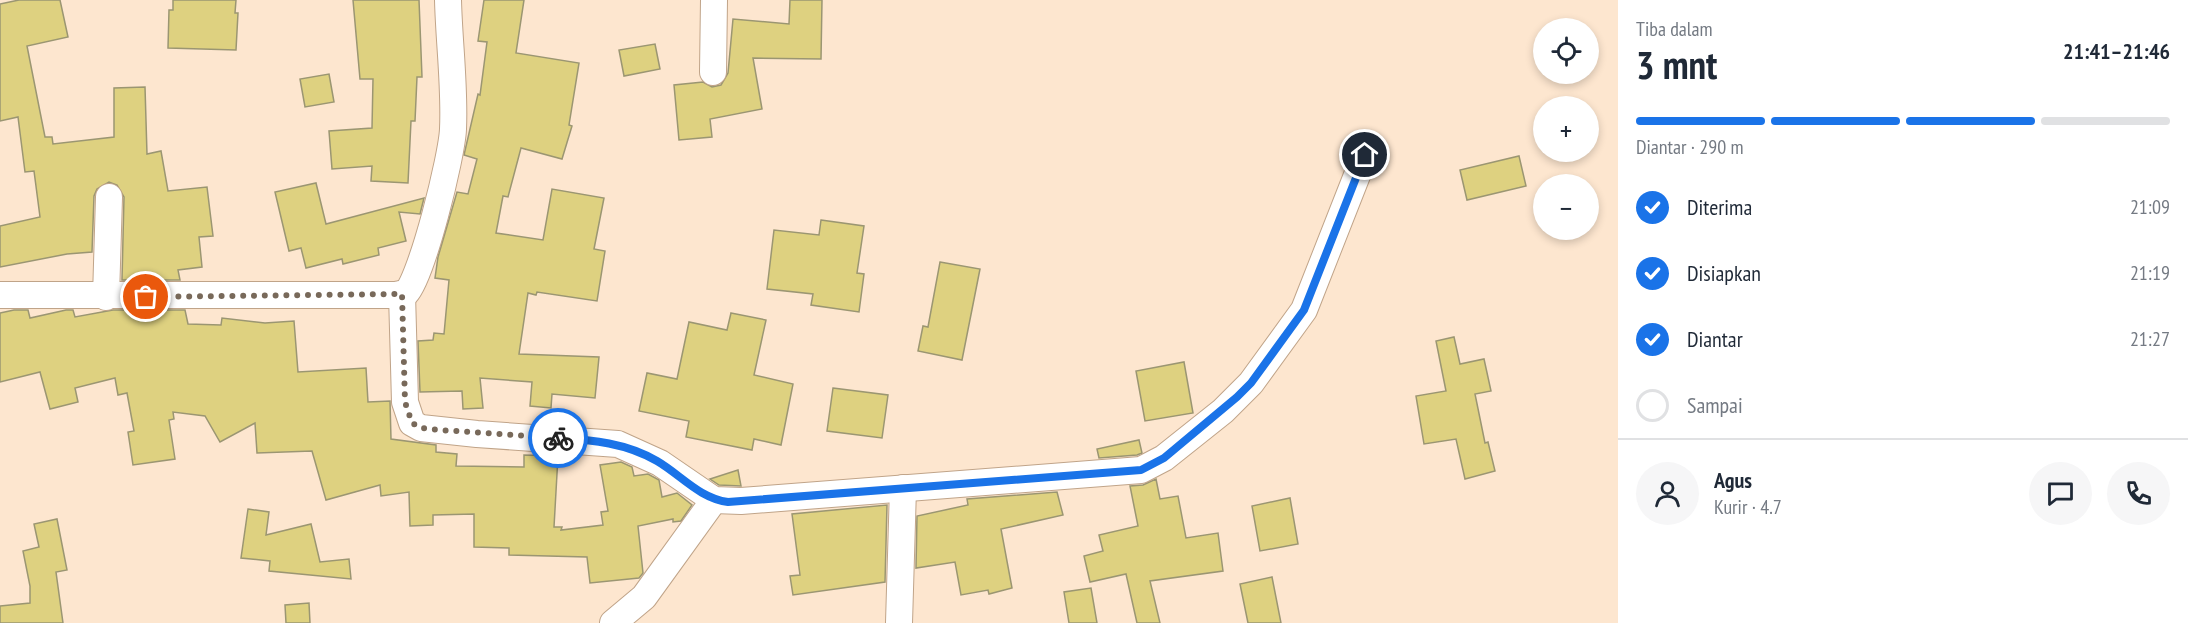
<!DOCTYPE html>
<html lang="id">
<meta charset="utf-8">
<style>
body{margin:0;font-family:"PT Sans Narrow",sans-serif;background:#f6f6f7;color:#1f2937;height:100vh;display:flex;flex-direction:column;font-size:22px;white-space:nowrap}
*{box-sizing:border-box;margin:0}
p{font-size:20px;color:#747a83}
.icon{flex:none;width:33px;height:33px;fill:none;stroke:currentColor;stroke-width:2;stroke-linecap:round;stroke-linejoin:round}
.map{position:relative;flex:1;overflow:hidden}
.sheet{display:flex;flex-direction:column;background:#fff;width:570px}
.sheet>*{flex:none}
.fabs{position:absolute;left:1533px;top:18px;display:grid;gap:12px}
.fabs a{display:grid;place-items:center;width:66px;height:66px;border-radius:50%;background:#fff;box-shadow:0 3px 9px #0003;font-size:30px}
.pin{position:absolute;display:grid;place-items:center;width:51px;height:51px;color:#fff;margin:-26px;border:3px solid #fff;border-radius:50%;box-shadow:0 2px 6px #0007}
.courier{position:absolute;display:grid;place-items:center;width:60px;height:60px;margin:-30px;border:4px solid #1a73e8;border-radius:50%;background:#fff;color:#222;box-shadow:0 2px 8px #0007}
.overview em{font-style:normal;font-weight:700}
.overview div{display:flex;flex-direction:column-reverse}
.overview{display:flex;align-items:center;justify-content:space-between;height:102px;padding:0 18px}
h1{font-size:39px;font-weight:700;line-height:45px}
.bar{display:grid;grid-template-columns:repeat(4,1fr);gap:9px 6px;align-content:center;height:72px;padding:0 18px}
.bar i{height:8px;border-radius:4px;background:#e0e1e3}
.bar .on{background:#1a73e8}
.bar p{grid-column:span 4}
.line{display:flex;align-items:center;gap:15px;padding:0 18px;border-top:2px solid #e0e1e3}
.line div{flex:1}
.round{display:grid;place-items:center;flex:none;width:63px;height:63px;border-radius:32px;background:#f6f6f7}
ol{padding:0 18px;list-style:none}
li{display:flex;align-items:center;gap:18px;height:66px}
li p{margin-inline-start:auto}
li .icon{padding:6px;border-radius:50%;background:#1a73e8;color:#fff;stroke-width:4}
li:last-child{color:#747a83}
li i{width:33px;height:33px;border:3px solid #e0e1e3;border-radius:50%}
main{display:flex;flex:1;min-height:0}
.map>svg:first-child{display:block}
.building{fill:#ded180;stroke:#9b9672;stroke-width:1.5}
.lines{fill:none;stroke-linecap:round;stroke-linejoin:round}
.minor-casing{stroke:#c0a489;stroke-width:28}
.minor{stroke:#fff;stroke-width:26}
.done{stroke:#78695a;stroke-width:6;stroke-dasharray:0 10.8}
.route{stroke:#1a73e8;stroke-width:8}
</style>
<main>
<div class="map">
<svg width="1618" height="623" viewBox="0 0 1618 623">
<rect width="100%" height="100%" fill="#fde6cf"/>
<!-- building -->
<g class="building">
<polygon points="19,0 60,0 68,37 27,46 45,137 52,137 53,144 114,137 114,88 145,87 147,154 161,151 168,191 207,187 213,236 199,237 202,267 178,270 180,280 122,280 124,197 117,185 109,182 97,189 94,196 92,252 67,254 0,267 0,226 40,217 34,171 25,172 18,117 0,121 0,4"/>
<polygon points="173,0 236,0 235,13 238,13 236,50 168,48 169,10 173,10"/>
<polygon points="353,0 419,0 422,77 417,77 415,121 411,121 408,183 371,181 372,166 332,169 329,131 372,128 373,79 360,79"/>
<polygon points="484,0 524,0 516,53 579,63 569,125 572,126 562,159 521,148 508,197 503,196 496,233 543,240 552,189 604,198 594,249 605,251 597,301 537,292 536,295 528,293 519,354 599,357 595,398 552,394 551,408 530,406 532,382 480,378 483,408 463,409 462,391 420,392 418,341 433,340 434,333 444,334 449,280 435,278 438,257 457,192 468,194 477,159 464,155 478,94 480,95 487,42 478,41"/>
<polygon points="790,0 822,0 821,59 753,58 762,109 710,119 712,137 679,140 674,85 703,82 712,87 721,85 728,73 733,19 789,24"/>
<polygon points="655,44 660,69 624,76 619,50"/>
<polygon points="329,74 334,102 305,107 300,79"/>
<polygon points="1519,156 1526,186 1467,200 1460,170"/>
<polygon points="316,183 326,224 424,198 420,214 399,212 406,241 378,248 379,255 343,264 342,259 306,268 301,248 289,251 275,192"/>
<polygon points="821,220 864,226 857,273 864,274 859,312 811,305 813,294 767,289 774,230 819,235"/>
<polygon points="940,262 980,269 962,360 918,351 923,326 928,327"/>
<polygon points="14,310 28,310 30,318 66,310 73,310 75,317 113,310 185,310 188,324 221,325 222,318 265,323 294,321 298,372 366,368 368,402 390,401 391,439 436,445 436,452 457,454 456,466 524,467 524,455 558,456 554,527 562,527 561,530 603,525 601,512 608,511 600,465 621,462 632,467 634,476 648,474 659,480 662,497 677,493 692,505 681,521 673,522 673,519 638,526 643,573 639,578 590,583 587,557 509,555 509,548 474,547 474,514 433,515 433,525 410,526 409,492 381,496 380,485 326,500 312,451 257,453 255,423 220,442 205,416 173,412 174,419 169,420 175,459 133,465 128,432 134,431 127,393 118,395 115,378 75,388 78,402 50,409 40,372 0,382 0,313"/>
<polygon points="731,313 766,320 754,375 793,384 781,445 754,439 752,450 686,437 689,421 639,411 647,373 677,379 689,322 727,330"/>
<polygon points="1454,337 1460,364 1484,359 1491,391 1475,394 1485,443 1488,442 1495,471 1465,479 1456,439 1424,444 1416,396 1446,391 1436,341"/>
<polygon points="1184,362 1193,413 1145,421 1136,371"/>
<polygon points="833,388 888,395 882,438 827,431"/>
<polygon points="1139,440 1142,453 1137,455 1099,458 1097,449"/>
<polygon points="738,470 741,486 719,485 710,479"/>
<polygon points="1156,479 1160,499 1178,496 1186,538 1218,533 1223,571 1150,581 1160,623 1137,623 1126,574 1090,582 1084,556 1103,551 1099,535 1138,526 1130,486 1143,485"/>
<polygon points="1057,492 1063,515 1001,529 1012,588 989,594 988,590 961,595 955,562 916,568 917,516 968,505 967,499"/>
<polygon points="1290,498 1298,544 1260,551 1252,506"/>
<polygon points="887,505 885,582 793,595 790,576 800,575 792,514"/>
<polygon points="248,509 269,512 266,535 311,524 320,562 349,559 351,579 269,571 270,561 241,558"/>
<polygon points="57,519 67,570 56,572 63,623 0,623 0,606 30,603 30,586 23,551 39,547 34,524"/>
<polygon points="1272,577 1281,623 1248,623 1240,584"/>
<polygon points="1091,588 1097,623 1069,623 1064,592"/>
<polygon points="309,603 310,623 286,623 285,605"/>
</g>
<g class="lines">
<defs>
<g id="minor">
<polyline points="713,72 714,0"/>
<polyline points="402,294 405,402 412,423 421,428 477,434 618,444 660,463 714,500 741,501 1141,470 1164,458 1223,411 1251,383 1304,310 1365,155"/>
<path d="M0,295H395L406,293C422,277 452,156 453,129C455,87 449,42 448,0"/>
<polyline points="106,297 109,197"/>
<polyline points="613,623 644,597 714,500"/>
<polyline points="899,623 903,488"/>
</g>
</defs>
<!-- minor casing -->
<use href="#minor" class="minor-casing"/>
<!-- minor -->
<use href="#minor" class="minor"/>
</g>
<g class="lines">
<!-- done -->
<polyline class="done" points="146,297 402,294 405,402 412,423 421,428 440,430 558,438"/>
<!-- route -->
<path class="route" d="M558,438C593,440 626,443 657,461C681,475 699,498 728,502L1141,470L1164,458L1237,397L1251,383L1304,310L1365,155"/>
</g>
</svg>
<div class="fabs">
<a><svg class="icon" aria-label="locate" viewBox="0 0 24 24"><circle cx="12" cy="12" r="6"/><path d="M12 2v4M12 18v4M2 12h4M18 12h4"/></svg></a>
<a>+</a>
<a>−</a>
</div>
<div class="pin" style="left:146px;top:297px;background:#ea580c"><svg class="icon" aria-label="bag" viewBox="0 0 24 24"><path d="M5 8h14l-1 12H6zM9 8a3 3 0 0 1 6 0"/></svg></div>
<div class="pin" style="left:1365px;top:155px;background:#1f2937"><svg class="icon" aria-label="home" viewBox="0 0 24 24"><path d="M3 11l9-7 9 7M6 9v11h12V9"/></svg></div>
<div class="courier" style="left:558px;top:438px"><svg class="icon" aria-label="bike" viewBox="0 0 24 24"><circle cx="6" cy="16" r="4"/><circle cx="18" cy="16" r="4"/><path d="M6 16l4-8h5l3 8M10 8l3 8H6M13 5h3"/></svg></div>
</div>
<section class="sheet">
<div class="overview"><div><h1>3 mnt</h1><p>Tiba dalam</p></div><em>21:41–21:46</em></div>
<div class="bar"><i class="on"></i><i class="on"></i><i class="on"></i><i></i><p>Diantar · 290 m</p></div>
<ol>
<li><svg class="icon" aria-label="check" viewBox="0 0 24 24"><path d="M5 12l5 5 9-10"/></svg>Diterima<p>21:09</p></li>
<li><svg class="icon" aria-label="check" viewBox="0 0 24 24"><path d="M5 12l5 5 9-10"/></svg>Disiapkan<p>21:19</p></li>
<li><svg class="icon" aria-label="check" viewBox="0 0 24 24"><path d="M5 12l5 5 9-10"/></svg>Diantar<p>21:27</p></li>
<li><i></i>Sampai</li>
</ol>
<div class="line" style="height:108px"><a class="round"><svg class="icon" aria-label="person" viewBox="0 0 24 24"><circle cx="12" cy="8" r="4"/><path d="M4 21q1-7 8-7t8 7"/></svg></a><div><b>Agus</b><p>Kurir · 4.7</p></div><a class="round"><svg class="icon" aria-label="chat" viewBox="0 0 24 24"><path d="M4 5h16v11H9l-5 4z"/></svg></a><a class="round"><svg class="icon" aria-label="phone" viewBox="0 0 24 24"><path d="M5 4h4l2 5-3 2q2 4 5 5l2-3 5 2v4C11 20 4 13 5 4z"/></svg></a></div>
</section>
</main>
